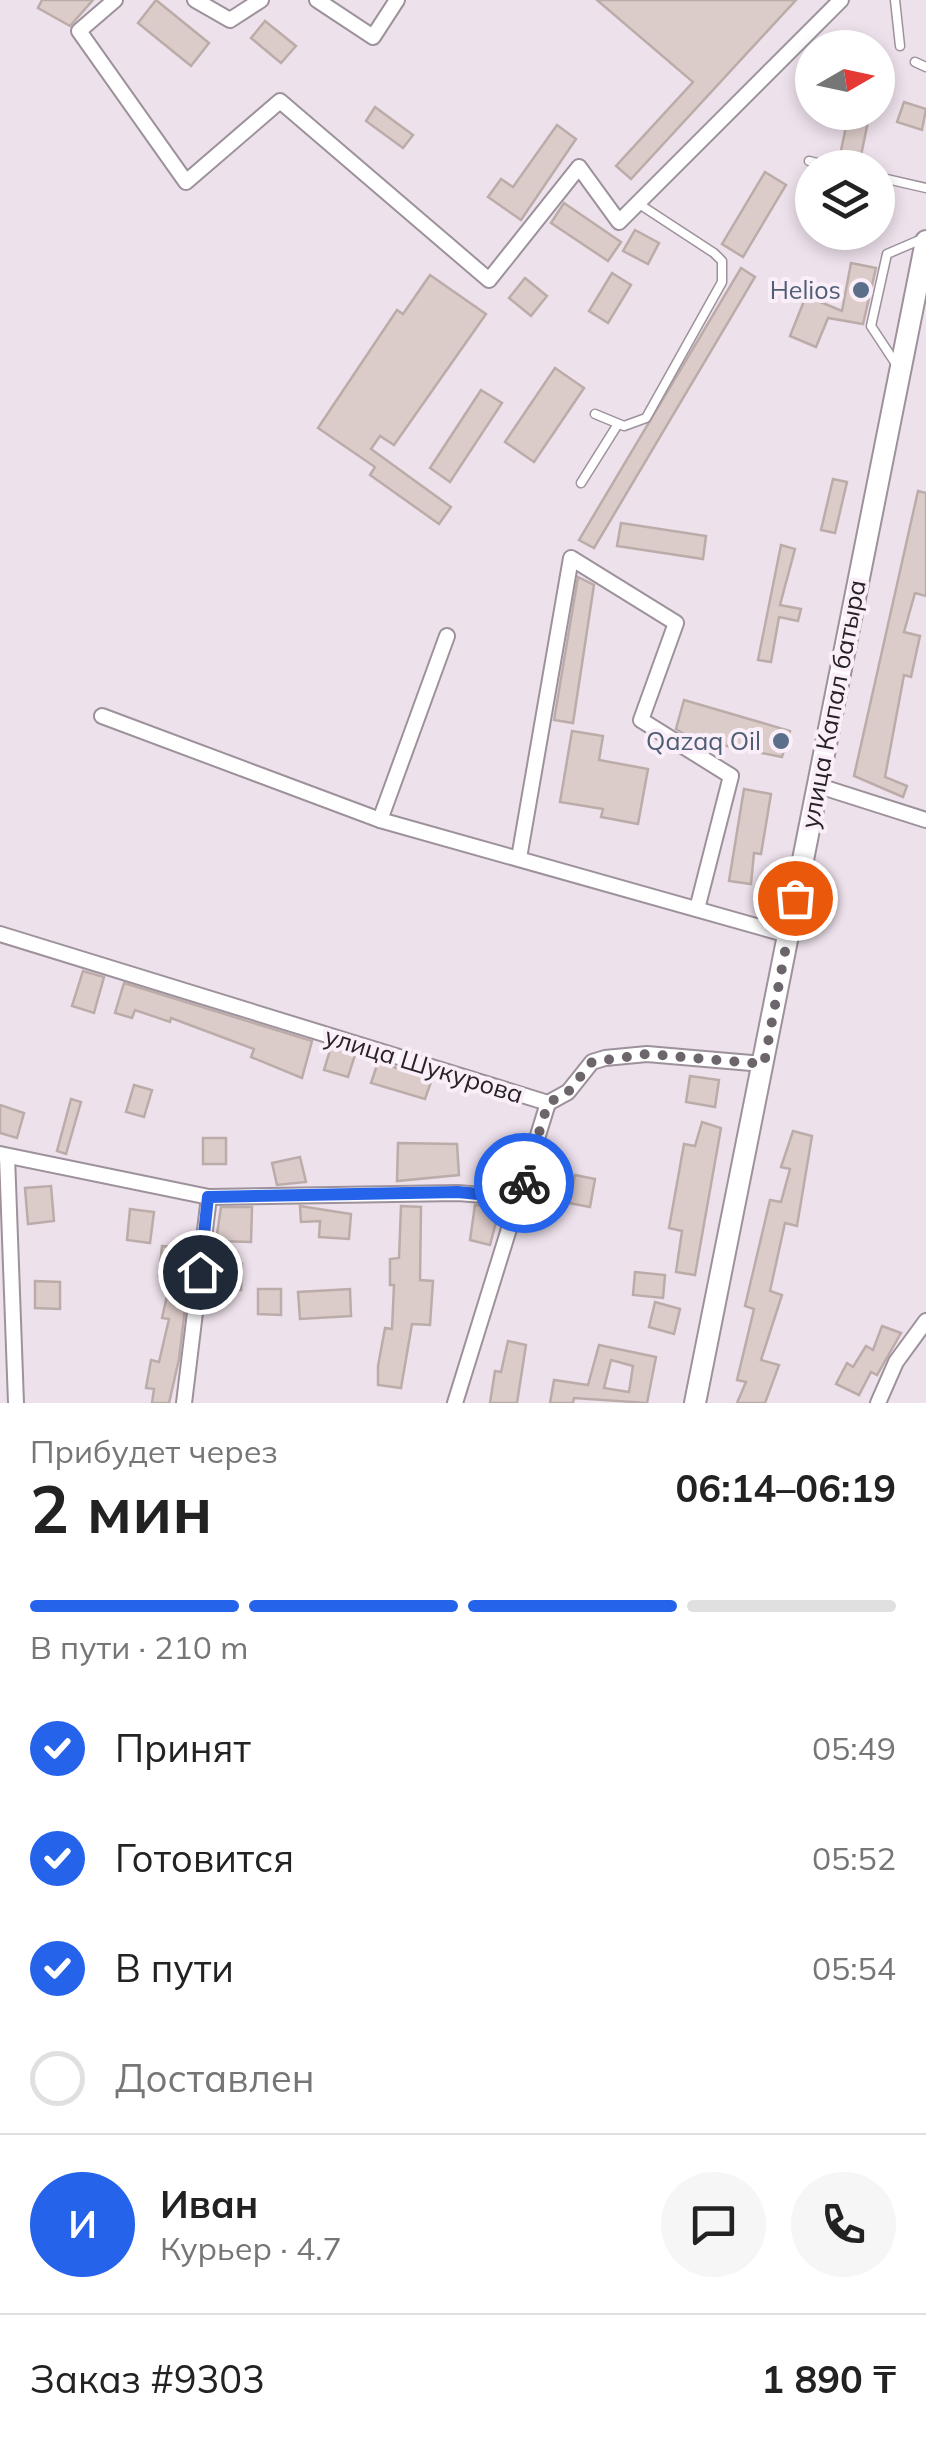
<!DOCTYPE html>
<html lang="ru">
<meta charset="utf-8">
<style>
body{margin:0;font-family:Mulish,sans-serif;background:#f6f6f6;color:#222;height:100vh;display:flex;flex-direction:column;font-size:38px;white-space:nowrap}
*{box-sizing:border-box;margin:0}
p{font-size:32px;color:#767676}
.icon{flex:none;width:55px;height:55px;fill:none;stroke:currentColor;stroke-width:2;stroke-linecap:round;stroke-linejoin:round}
.map{position:relative;height:1403px;overflow:hidden}
.sheet{display:flex;flex-direction:column;background:#fff;flex:1}
.sheet>*{flex:none}
.needle{width:65px;rotate:81deg}
.tools{position:absolute;left:795px;top:30px;display:grid;gap:20px}
.tools a{display:grid;place-items:center;width:100px;height:100px;border-radius:50%;background:#fff;box-shadow:0 5px 15px #0003;font-size:50px}
.pin{position:absolute;display:grid;place-items:center;width:85px;height:85px;color:#fff;margin:-42px;border:5px solid #fff;border-radius:50%;box-shadow:0 2px 10px #0007}
.courier{position:absolute;display:grid;place-items:center;width:100px;height:100px;margin:-50px;border:8px solid #2563eb;border-radius:50%;background:#fff;color:#222;box-shadow:0 2px 12px #0007}
.summary em{font-style:normal;font-weight:700}
.summary div{display:flex;flex-direction:column-reverse}
.summary{display:flex;align-items:center;justify-content:space-between;height:170px;padding:0 30px}
h1{font-size:65px;font-weight:700;line-height:75px}
.bar{display:grid;grid-template-columns:repeat(4,1fr);gap:15px 10px;align-content:center;height:120px;padding:0 30px}
.bar i{height:12px;border-radius:8px;background:#e0e0e0}
.bar .on{background:#2563eb}
.bar p{grid-column:span 4}
.line{display:flex;align-items:center;gap:25px;padding:0 30px;border-top:2px solid #e0e0e0}
.line div{flex:1}
.round{display:grid;place-items:center;flex:none;width:105px;height:105px;border-radius:52px;background:#f6f6f6}
ol{padding:0 30px;list-style:none}
li{display:flex;align-items:center;gap:30px;height:110px}
li p{margin-inline-start:auto}
li .icon{padding:10px;border-radius:50%;background:#2563eb;color:#fff;stroke-width:4}
li:last-child{color:#767676}
li i{width:55px;height:55px;border:5px solid #e0e0e0;border-radius:50%}
.map>svg:first-child{display:block}
.building{fill:#dcccc9;stroke:#bcaca9;stroke-width:2.5;fill-rule:evenodd}
.lines{fill:none;stroke-linecap:round;stroke-linejoin:round}
.lane-casing{stroke:#9d929c;stroke-width:11}
.street-casing{stroke:#9d929c;stroke-width:18}
.secondary-casing{stroke:#9d929c;stroke-width:24}
.lane{stroke:#fff;stroke-width:8}
.street{stroke:#fff;stroke-width:14}
.secondary{stroke:#fff;stroke-width:20}
.done{stroke:#6c656b;stroke-width:10;stroke-dasharray:0 18}
.route{stroke:#2563eb;stroke-width:12}
.service-dot{fill:#5c6f8a;stroke:#faeef9;stroke-width:4}
.labels{text-anchor:middle;stroke-width:8;stroke-linejoin:round;paint-order:stroke}
.service-label{font-size:25px;fill:#4e5e75;stroke:#faeef9;text-anchor:end}
.street-label{font-size:25px;fill:#262226;stroke:#faeef9}
</style>
<div class="map">
<svg width="926" height="1403" viewBox="0 0 926 1403">
<rect width="100%" height="100%" fill="#ede1eb"/>
<!-- building -->
<g class="building">
<polygon points="42,0 93,0 70,26 38,8"/>
<polygon points="156,0 209,43 191,66 138,23"/>
<polygon points="597,0 796,0 631,179 616,166 693,82"/>
<polygon points="265,21 296,46 281,63 251,38"/>
<polygon points="904,102 926,109 922,130 897,122"/>
<polygon points="375,107 413,135 403,148 366,121"/>
<polygon points="849,112 870,112 859,165 839,160"/>
<polygon points="557,125 576,139 521,220 488,197 501,179 513,187"/>
<polygon points="765,172 786,185 743,257 722,244"/>
<polygon points="564,203 621,242 608,261 551,223"/>
<polygon points="635,230 659,243 648,264 623,251"/>
<polygon points="851,263 876,268 863,324 828,318 816,347 790,336 806,296 842,311"/>
<polygon points="741,268 755,277 594,548 579,540"/>
<polygon points="612,273 631,285 608,323 589,311"/>
<polygon points="430,275 486,314 394,445 380,436 371,449 451,507 439,524 370,475 375,467 318,428 397,310 403,314"/>
<polygon points="525,278 547,296 531,316 509,298"/>
<polygon points="555,368 584,388 534,462 505,442"/>
<polygon points="481,390 502,403 450,482 430,468"/>
<polygon points="833,479 847,482 835,533 821,530"/>
<polygon points="918,491 926,493 926,596 915,593 904,632 920,636 911,677 904,675 885,777 907,786 903,797 854,776"/>
<polygon points="621,523 706,536 703,559 617,546"/>
<polygon points="781,545 795,549 780,605 801,609 798,621 779,617 771,662 758,660"/>
<polygon points="578,577 594,585 573,723 554,720"/>
<polygon points="684,700 790,731 782,757 692,739 676,729"/>
<polygon points="572,731 603,736 599,760 648,769 638,824 601,817 603,809 560,802"/>
<polygon points="744,789 771,794 761,854 754,853 751,884 729,881"/>
<polygon points="83,971 104,977 94,1013 72,1006"/>
<polygon points="124,983 312,1041 302,1078 251,1057 254,1049 171,1018 170,1022 135,1010 132,1018 115,1013"/>
<polygon points="331,1047 355,1055 348,1077 324,1070"/>
<polygon points="378,1062 432,1079 425,1099 371,1083"/>
<polygon points="690,1076 719,1080 715,1107 686,1102"/>
<polygon points="134,1085 152,1090 144,1117 126,1112"/>
<polygon points="71,1099 81,1102 66,1154 57,1151"/>
<polygon points="0,1105 24,1113 17,1138 0,1133"/>
<polygon points="702,1122 721,1128 695,1275 676,1272 682,1231 669,1228 684,1144 695,1146"/>
<polygon points="793,1131 812,1136 797,1226 785,1223 770,1291 782,1295 761,1360 779,1365 765,1403 737,1403 746,1382 737,1380 754,1309 745,1306 770,1200 781,1202 790,1169 781,1167"/>
<rect x="203" y="1138" width="23" height="26"/>
<polygon points="398,1143 457,1144 459,1175 397,1181"/>
<polygon points="300,1157 306,1182 277,1185 272,1163"/>
<polygon points="575,1175 595,1179 590,1207 569,1203"/>
<polygon points="51,1186 54,1221 28,1224 25,1188"/>
<polygon points="475,1205 500,1207 490,1245 470,1240"/>
<polygon points="300,1206 351,1214 349,1239 319,1237 320,1221 301,1222"/>
<polygon points="401,1206 421,1207 420,1280 433,1281 430,1325 412,1324 401,1388 378,1385 378,1366 385,1328 392,1329 394,1285 390,1285 390,1259 399,1258"/>
<polygon points="221,1207 252,1207 251,1242 216,1241"/>
<polygon points="130,1209 154,1212 150,1243 127,1240"/>
<polygon points="162,1246 186,1248 183,1278 159,1276"/>
<polygon points="219,1264 242,1264 241,1290 218,1289"/>
<polygon points="635,1272 665,1275 663,1298 633,1295"/>
<polygon points="35,1281 60,1282 60,1309 35,1308"/>
<polygon points="258,1289 281,1289 281,1315 258,1314"/>
<polygon points="350,1289 351,1316 300,1319 298,1292"/>
<polygon points="167,1296 186,1300 179,1359 169,1403 152,1403 154,1389 146,1388 151,1360 159,1362 169,1319 162,1318"/>
<polygon points="655,1302 680,1309 674,1334 649,1327"/>
<polygon points="882,1326 901,1333 877,1375 871,1372 859,1395 836,1384 847,1363 853,1367 866,1346 873,1350"/>
<polygon points="508,1341 526,1345 517,1403 490,1403 495,1371 501,1372"/>
<path d="M599,1345L656,1357L647,1403L574,1398L573,1403H550L554,1380L588,1385ZM611,1360L633,1366L629,1392L604,1388Z"/>
</g>
<g class="lines">
<defs>
<g id="lane">
<polyline points="895,0 900,46"/>
<polyline points="915,62 926,67"/>
<polyline points="809,161 838,168"/>
<polyline points="878,177 926,188"/>
<polyline points="898,367 871,326 887,254 922,239"/>
<polyline points="595,414 624,426 646,418 722,282 722,261 714,253 639,204"/>
<polyline points="581,483 618,424"/>
</g>
<g id="street">
<polyline points="115,0 79,31 186,182 280,101 489,280 579,167 619,222 841,0"/>
<polyline points="195,0 230,20 261,0"/>
<polyline points="317,0 373,37 397,0"/>
<polyline points="447,636 380,820 788,935"/>
<polyline points="102,716 380,820"/>
<polyline points="816,785 926,820"/>
<polyline points="519,858 571,558 676,623 641,720 731,776 697,909"/>
<polyline points="0,934 548,1103"/>
<polyline points="548,1103 568,1092 592,1062 605,1058 647,1054 763,1064"/>
<polyline points="0,1154 209,1197 458,1193 519,1198"/>
<polyline points="7,1156 16,1403"/>
<polyline points="184,1403 209,1197"/>
<polyline points="455,1403 548,1103"/>
<polyline points="878,1403 896,1362 926,1321"/>
</g>
<polyline id="secondary" points="695,1403 926,241"/>
</defs>
<!-- lane casing -->
<use href="#lane" class="lane-casing"/>
<!-- street casing -->
<use href="#street" class="street-casing"/>
<!-- secondary casing -->
<use href="#secondary" class="secondary-casing"/>
<!-- lane -->
<use href="#lane" class="lane"/>
<!-- street -->
<use href="#street" class="street"/>
<!-- secondary -->
<use href="#secondary" class="secondary"/>
</g>
<g class="lines">
<!-- done -->
<polyline class="done" points="524,1183 548,1103 568,1092 592,1062 647,1054 764,1064 795,898"/>
<!-- route -->
<polyline class="route" points="200,1272 208,1197 458,1192 519,1198 524,1183"/>
</g>
<!-- markers -->
<g class="service-dot">
<circle cx="861" cy="290" r="10"/>
<circle cx="781" cy="741" r="10"/>
</g>
<g class="labels">
<!-- service labels -->
<g class="service-label">
<text x="841" y="299">Helios</text>
<text x="761" y="750">Qazaq Oil</text>
</g>
<!-- street labels -->
<g class="street-label">
<text transform="translate(833 704) rotate(-79)" y="9">улица Капал батыра</text>
<text transform="translate(424 1065) rotate(17)" y="9">улица Шукурова</text>
</g>
</g>
</svg>
<div class="tools">
<a><svg class="needle" viewBox="-14 -14 28 28"><path d="M0-13l5 13h-10z" fill="#e53935"/><path d="M0 13l5-13h-10z" fill="#767676"/></svg></a>
<a><svg class="icon" aria-label="layers" viewBox="0 0 24 24"><path d="M12 4l9 5-9 5-9-5zM3 14l9 5 9-5"/></svg></a>
</div>
<div class="pin" style="left:795px;top:898px;background:#ea580c"><svg class="icon" aria-label="bag" viewBox="0 0 24 24"><path d="M5 8h14l-1 12H6zM9 8a3 3 0 0 1 6 0"/></svg></div>
<div class="pin" style="left:200px;top:1272px;background:#1f2937"><svg class="icon" aria-label="home" viewBox="0 0 24 24"><path d="M3 11l9-7 9 7M6 9v11h12V9"/></svg></div>
<div class="courier" style="left:524px;top:1183px"><svg class="icon" aria-label="bike" viewBox="0 0 24 24"><circle cx="6" cy="16" r="4"/><circle cx="18" cy="16" r="4"/><path d="M6 16l4-8h5l3 8M10 8l3 8H6M13 5h3"/></svg></div>
</div>
<section class="sheet">
<div class="summary"><div><h1>2 мин</h1><p>Прибудет через</p></div><em>06:14–06:19</em></div>
<div class="bar"><i class="on"></i><i class="on"></i><i class="on"></i><i></i><p>В пути · 210 m</p></div>
<ol>
<li><svg class="icon" aria-label="check" viewBox="0 0 24 24"><path d="M5 12l5 5 9-10"/></svg>Принят<p>05:49</p></li>
<li><svg class="icon" aria-label="check" viewBox="0 0 24 24"><path d="M5 12l5 5 9-10"/></svg>Готовится<p>05:52</p></li>
<li><svg class="icon" aria-label="check" viewBox="0 0 24 24"><path d="M5 12l5 5 9-10"/></svg>В пути<p>05:54</p></li>
<li><i></i>Доставлен</li>
</ol>
<div class="line" style="height:180px"><b class="round" style="background:#2563eb;color:#fff">И</b><div><b>Иван</b><p>Курьер · 4.7</p></div><a class="round"><svg class="icon" aria-label="chat" viewBox="0 0 24 24"><path d="M4 5h16v11H9l-5 4z"/></svg></a><a class="round"><svg class="icon" aria-label="phone" viewBox="0 0 24 24"><path d="M5 4h4l2 5-3 2q2 4 5 5l2-3 5 2v4C11 20 4 13 5 4z"/></svg></a></div>
<div class="line" style="height:130px"><div>Заказ #9303</div><b>1 890 ₸</b></div>
</section>
